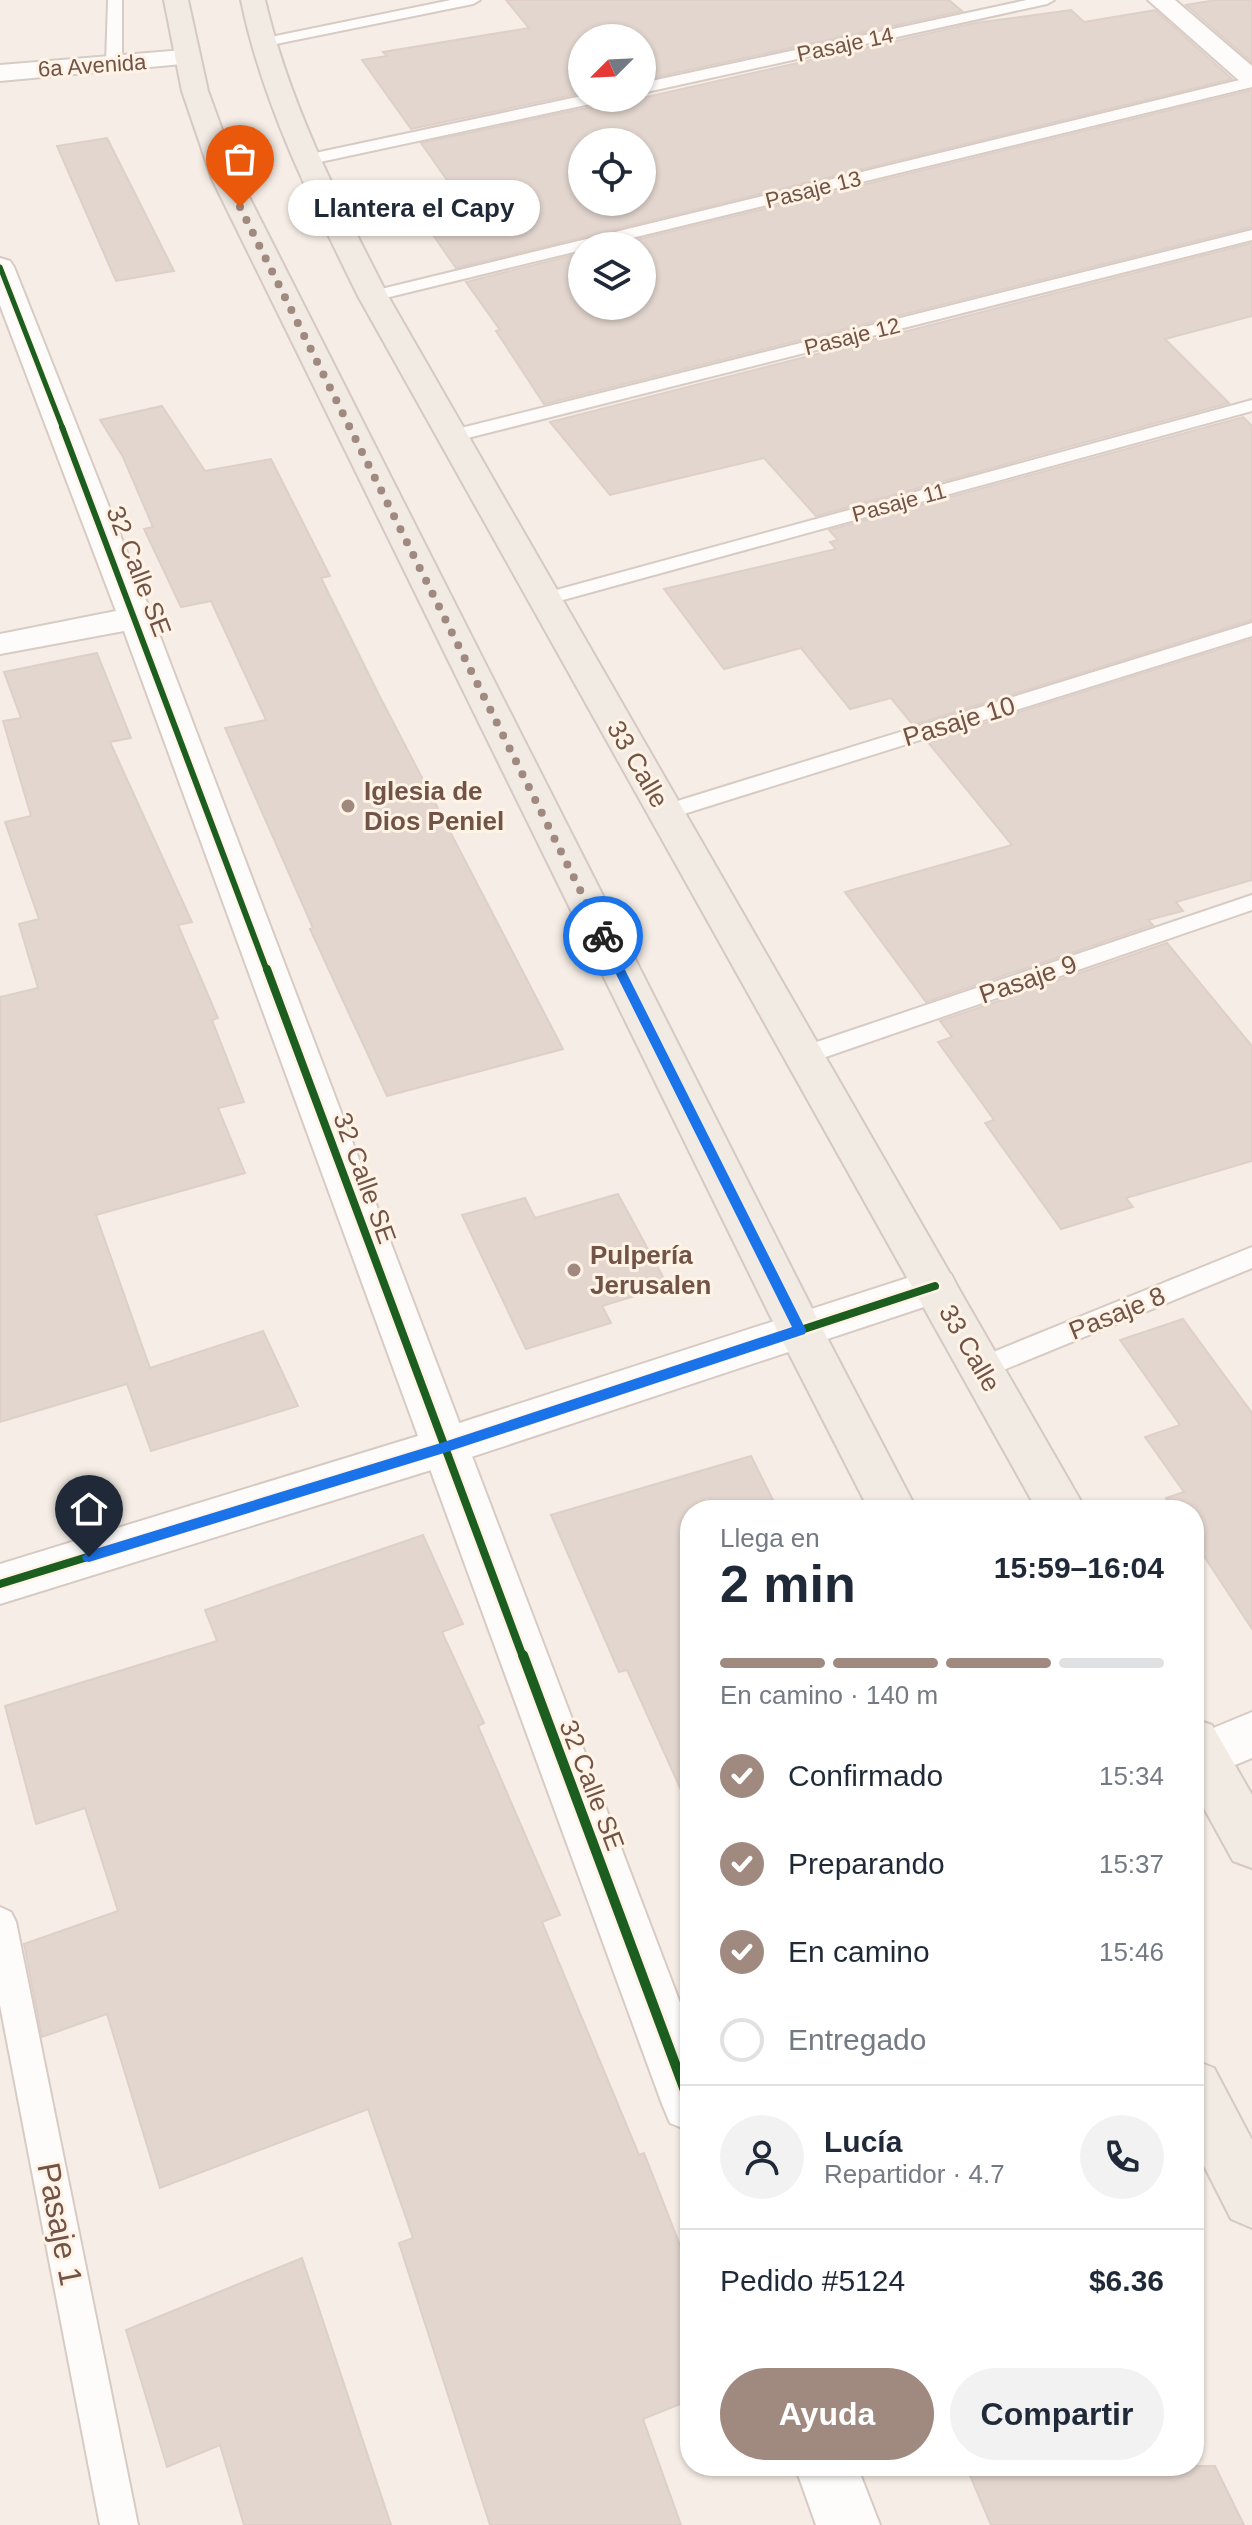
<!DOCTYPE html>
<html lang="es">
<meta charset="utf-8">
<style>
body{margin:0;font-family:Helvetica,sans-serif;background:#f2f2f3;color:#1f2937;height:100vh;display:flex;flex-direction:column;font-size:30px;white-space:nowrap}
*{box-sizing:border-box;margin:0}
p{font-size:26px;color:#747a83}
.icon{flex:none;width:44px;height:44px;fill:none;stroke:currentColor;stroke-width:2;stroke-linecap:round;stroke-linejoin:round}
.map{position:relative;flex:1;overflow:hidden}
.side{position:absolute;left:680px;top:1500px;width:524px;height:976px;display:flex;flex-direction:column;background:#fff;border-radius:32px;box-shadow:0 2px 6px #0004}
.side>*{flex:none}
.needle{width:52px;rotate:246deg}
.fabs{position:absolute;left:568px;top:24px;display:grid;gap:16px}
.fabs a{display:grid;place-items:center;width:88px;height:88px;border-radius:50%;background:#fff;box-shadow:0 2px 6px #0004;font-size:40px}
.pin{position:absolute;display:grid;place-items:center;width:68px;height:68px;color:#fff;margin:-82px -34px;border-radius:50% 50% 50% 0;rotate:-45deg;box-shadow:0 0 8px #0007}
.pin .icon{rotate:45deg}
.courier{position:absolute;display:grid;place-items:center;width:80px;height:80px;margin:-40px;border:6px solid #1a73e8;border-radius:50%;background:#fff;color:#222;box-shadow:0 2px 10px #0007}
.bubble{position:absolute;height:56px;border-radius:28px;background:#fff;box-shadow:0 2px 6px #0004;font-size:26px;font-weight:700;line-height:56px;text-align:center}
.headline em{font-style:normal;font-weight:700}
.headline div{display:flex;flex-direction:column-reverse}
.headline{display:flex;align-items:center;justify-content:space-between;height:136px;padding:0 40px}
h1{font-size:52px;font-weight:700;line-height:60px}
.bar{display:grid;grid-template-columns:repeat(4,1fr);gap:12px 8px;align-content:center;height:96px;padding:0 40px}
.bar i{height:10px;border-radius:6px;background:#e0e1e3}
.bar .active{background:#a0897f}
.bar p{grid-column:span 4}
.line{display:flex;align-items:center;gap:20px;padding:0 40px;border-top:2px solid #e0e1e3}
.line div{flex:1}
.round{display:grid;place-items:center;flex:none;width:84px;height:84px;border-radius:42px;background:#f2f2f3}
ol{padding:0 40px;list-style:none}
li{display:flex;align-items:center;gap:24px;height:88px}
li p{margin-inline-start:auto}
li .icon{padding:8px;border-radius:50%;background:#a0897f;color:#fff;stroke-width:4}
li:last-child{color:#747a83}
li i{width:44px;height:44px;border:4px solid #e0e1e3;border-radius:50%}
.primary-button{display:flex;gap:16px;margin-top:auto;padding:16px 40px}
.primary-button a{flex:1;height:92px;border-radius:48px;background:#a0897f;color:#fff;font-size:32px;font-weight:700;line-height:92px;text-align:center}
.primary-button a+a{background:#f2f2f3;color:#1f2937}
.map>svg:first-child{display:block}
.building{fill:#e2d6ce;stroke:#ded0c9;stroke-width:2;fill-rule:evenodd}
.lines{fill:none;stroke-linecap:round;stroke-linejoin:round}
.lane-casing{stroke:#d7cbc4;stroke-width:4}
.street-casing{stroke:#d7cbc4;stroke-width:4}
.secondary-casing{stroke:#d6cac3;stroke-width:4}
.primary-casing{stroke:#d5c9c4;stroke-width:4}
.lane{fill:#fefcfb;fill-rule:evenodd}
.street{fill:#fefcfb;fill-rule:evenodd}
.secondary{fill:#fefcfb;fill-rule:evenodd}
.primary{fill:#f1ebe3;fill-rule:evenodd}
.cycleway-far3-casing{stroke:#fff3e6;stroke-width:8}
.cycleway-far2-casing{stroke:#fff3e6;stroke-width:10}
.cycleway-far1-casing{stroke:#fff3e6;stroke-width:13}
.cycleway-casing{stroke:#fff3e6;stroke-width:15}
.cycleway-far3{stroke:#1b5e20;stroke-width:5}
.cycleway-far2{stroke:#1b5e20;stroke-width:6}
.cycleway-far1{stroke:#1b5e20;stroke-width:8}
.cycleway{stroke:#1b5e20;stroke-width:10}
.route{fill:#1a73e8}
.done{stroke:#a0897f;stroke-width:8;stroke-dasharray:0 14.4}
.poi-dot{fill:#a0897f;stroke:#fff3e6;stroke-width:3}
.labels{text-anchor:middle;stroke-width:6;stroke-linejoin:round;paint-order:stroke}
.far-street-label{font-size:22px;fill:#725348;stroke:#fff3e6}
.street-label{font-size:26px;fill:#725348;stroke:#fff3e6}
.poi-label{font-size:26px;font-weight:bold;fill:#725348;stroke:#fff3e6;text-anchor:start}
.near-street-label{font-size:32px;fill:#725348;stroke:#fff3e6}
</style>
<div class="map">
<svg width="1252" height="2525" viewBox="0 0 1252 2525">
<rect width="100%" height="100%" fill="#f6eee6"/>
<!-- building -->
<g class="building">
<polygon points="506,0 949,0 962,11 642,80 642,38 582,38 582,93 411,129 362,60 387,56 383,52 529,28"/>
<polygon points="1216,0 1252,0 1252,62 1186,5"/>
<path d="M1071,10L1084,22L1155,10L1232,79L456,268L431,232L477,223L421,143L596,106L606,98H642L975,23ZM582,142H642V202H582Z"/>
<polygon points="1252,90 1252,227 544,404 496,331 500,330 466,282 582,253 582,306 642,306 642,246 612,246"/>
<polygon points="107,138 174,271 116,281 57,146"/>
<polygon points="1252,243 1252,316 1165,339 1229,403 816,516 764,458 610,495 550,422"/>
<polygon points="162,406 205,471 271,459 330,576 321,578 379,695 563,1049 387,1096 310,929 313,928 225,728 266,720 211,601 181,607 144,529 153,527 123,457 100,420"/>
<polygon points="1243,417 1252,426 1252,620 913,725 891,698 850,709 801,648 724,669 664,589 836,549 830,542 838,540 829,530"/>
<polygon points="1252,639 1252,880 1176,902 1183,911 1148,920 1153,925 926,1002 845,892 1012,845 927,741"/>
<polygon points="97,653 131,738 110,742 192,922 178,925 218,1018 212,1020 244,1102 218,1108 245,1173 96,1215 150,1368 263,1331 298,1406 151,1451 127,1384 0,1422 0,997 38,988 19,924 39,919 5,822 31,816 3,721 21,718 4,672"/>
<polygon points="1167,943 1252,1046 1252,1161 1126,1198 1133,1207 1061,1229 985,1123 994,1120 938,1042 952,1037 940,1021"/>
<polygon points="618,1194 668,1286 602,1306 611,1323 526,1349 462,1215 525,1198 535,1218"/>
<polygon points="1183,1319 1252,1413 1252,1629 1194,1541 1194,1510 1174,1510 1166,1498 1184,1492 1145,1437 1180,1425 1120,1340"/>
<polygon points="751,1456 778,1510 690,1510 690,1810 627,1670 619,1672 551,1515"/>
<polygon points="423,1535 463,1624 442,1632 484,1723 478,1726 560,1915 542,1922 639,2155 644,2153 690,2271 690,2400 643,2419 681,2525 490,2525 399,2243 413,2238 368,2109 160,2188 107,2014 42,2037 24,1944 118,1911 85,1808 36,1824 5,1706 217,1641 205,1610"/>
<polygon points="302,2258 391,2525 244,2525 220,2445 167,2467 126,2330"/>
<polygon points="966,2466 1215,2466 1244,2525 991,2525"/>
</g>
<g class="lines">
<defs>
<g id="lane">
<polygon points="108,0 122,0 122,64 114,69 106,64"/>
<polygon points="451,0 480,0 473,4 261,47 254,43 261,39"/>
<polygon points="1027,0 1054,0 1047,4 642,93 642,83"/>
<polygon points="1252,77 1252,87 599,246 582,246 582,250 373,301 364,296 373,291"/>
<polygon points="582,96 603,98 595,103 306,165 298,160 306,155"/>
<polygon points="1252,230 1252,240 452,442 443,436 445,432"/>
<polygon points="1252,400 1252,411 552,603 545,605 535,599 538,595"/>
<polygon points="1252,623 1252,636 674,817 658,817 655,812 658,807"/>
<polygon points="1252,895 1252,910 814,1061 805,1063 796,1061 793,1055 796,1049"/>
<polygon points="1252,1247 1252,1268 991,1375 981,1378 971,1375 968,1368 971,1361"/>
<polygon points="0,1907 11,1912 16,1922 138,2525 100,2525 0,2005"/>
</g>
<g id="street">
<polygon points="1148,0 1175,0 1252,66 1252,87 1243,84"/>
<polygon points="184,50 193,53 197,58 193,63 0,81 0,65"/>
<polygon points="0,258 10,261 14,267 153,618 690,2029 690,2131 670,2123 662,2104 124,631 0,654 0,634 116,611 0,305"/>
<polygon points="1252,1712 1252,1758 1203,1778 1194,1775 1194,1736"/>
<polygon points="795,2466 857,2466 880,2525 816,2525"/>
</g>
<polygon id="secondary" points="935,1269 951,1274 957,1286 951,1298 444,1466 0,1604 0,1564 444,1428"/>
<g id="primary">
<polygon points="164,0 188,0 208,91 240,179 823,1330 917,1510 869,1510 777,1330 212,179 182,91"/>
<path d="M241,0H265C290,106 339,200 388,296L1086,1510H1037L358,296C311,200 263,106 241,0Z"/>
<polygon points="1194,1719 1212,1725 1252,1795 1252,1868 1233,1861 1194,1790"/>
<polygon points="1194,2060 1214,2068 1252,2140 1252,2228 1231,2219 1194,2146"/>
</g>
</defs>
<!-- lane casing -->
<use href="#lane" class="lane-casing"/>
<!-- street casing -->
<use href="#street" class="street-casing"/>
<!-- secondary casing -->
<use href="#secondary" class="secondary-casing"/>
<!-- primary casing -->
<use href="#primary" class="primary-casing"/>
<!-- lane -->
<use href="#lane" class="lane"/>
<!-- street -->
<use href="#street" class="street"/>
<!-- secondary -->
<use href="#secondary" class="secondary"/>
<!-- primary -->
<use href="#primary" class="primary"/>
<defs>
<polyline id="cycleway-far3" points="0,267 63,429"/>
<polyline id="cycleway-far2" points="62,427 267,971"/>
<g id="cycleway-far1">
<polyline points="267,969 523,1657"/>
<polyline points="0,1584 444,1447 935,1286"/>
</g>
<polyline id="cycleway" points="523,1655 690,2104"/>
</defs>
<!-- cycleway-far3 casing -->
<use href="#cycleway-far3" class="cycleway-far3-casing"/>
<!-- cycleway-far2 casing -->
<use href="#cycleway-far2" class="cycleway-far2-casing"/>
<!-- cycleway-far1 casing -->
<use href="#cycleway-far1" class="cycleway-far1-casing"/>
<!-- cycleway casing -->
<use href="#cycleway" class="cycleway-casing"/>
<!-- cycleway-far3 -->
<use href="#cycleway-far3" class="cycleway-far3"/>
<!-- cycleway-far2 -->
<use href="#cycleway-far2" class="cycleway-far2"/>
<!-- cycleway-far1 -->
<use href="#cycleway-far1" class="cycleway-far1"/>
<!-- cycleway -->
<use href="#cycleway" class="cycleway"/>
</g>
<!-- route -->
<polygon class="route" points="603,932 608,936 806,1330 805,1334 444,1453 89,1562 84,1561 82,1557 89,1551 444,1442 792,1327 597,936"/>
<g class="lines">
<!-- done -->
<polyline class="done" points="240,207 603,936"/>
</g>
<!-- markers -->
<g class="poi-dot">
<circle cx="348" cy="806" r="8"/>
<circle cx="574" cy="1270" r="8"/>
</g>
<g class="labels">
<!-- far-street labels -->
<g class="far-street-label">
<text transform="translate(845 44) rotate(-12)" y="8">Pasaje 14</text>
<text transform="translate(92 65) rotate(-4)" y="8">6a Avenida</text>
<text transform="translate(813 189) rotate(-14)" y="8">Pasaje 13</text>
<text transform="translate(852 336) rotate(-14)" y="8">Pasaje 12</text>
<text transform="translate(899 502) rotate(-15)" y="8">Pasaje 11</text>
</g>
<!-- street labels -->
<g class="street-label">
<text transform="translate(139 571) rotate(69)" y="9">32 Calle SE</text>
<text transform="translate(959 721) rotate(-17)" y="9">Pasaje 10</text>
<text transform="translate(638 764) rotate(60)" y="9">33 Calle</text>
<text transform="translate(1028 979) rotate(-19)" y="9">Pasaje 9</text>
<text transform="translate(365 1178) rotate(70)" y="9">32 Calle SE</text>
<text transform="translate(1117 1313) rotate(-22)" y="9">Pasaje 8</text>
<text transform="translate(970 1348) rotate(60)" y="9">33 Calle</text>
<text transform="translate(592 1785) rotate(69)" y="9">32 Calle SE</text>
</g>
<!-- poi labels -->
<g class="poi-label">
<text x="364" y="800">Iglesia de<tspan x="364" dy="30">Dios Peniel</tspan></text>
<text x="590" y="1264">Pulpería<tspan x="590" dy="30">Jerusalen</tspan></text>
</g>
<!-- near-street labels -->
<g class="near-street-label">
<text transform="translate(60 2224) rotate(79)" y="11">Pasaje 1</text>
</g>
</g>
</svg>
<div class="fabs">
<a><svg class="needle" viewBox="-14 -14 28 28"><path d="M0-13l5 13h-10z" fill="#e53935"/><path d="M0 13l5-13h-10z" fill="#747a83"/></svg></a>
<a><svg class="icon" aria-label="locate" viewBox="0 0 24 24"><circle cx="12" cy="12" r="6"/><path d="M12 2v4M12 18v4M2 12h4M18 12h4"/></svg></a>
<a><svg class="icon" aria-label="layers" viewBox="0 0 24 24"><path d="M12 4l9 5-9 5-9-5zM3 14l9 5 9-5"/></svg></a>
</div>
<div class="pin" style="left:240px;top:207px;background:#ea580c"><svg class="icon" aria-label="bag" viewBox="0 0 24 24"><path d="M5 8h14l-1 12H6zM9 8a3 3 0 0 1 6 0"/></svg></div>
<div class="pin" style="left:89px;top:1557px;background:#1f2937"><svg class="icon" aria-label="home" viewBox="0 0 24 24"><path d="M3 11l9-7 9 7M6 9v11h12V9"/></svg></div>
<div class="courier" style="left:603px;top:936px"><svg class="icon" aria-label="bike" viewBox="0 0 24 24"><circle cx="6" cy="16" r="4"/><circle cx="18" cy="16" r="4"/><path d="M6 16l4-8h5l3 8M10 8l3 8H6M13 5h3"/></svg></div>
<div class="bubble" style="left:288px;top:180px;width:252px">Llantera el Capy</div>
<section class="side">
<div class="headline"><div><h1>2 min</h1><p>Llega en</p></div><em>15:59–16:04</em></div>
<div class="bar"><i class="active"></i><i class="active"></i><i class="active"></i><i></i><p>En camino · 140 m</p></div>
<ol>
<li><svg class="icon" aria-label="check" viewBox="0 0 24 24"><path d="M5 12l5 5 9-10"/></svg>Confirmado<p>15:34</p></li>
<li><svg class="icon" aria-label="check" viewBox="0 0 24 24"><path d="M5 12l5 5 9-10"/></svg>Preparando<p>15:37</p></li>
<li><svg class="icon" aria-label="check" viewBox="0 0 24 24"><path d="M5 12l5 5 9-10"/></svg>En camino<p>15:46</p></li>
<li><i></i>Entregado</li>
</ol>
<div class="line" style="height:144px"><a class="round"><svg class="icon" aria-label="person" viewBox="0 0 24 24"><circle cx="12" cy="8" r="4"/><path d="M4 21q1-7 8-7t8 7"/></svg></a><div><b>Lucía</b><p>Repartidor · 4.7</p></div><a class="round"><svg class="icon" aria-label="phone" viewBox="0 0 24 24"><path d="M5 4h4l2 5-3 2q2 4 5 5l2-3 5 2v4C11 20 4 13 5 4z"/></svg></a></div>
<div class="line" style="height:104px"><div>Pedido #5124</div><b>$6.36</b></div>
<div class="primary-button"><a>Ayuda</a><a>Compartir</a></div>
</section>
</div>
